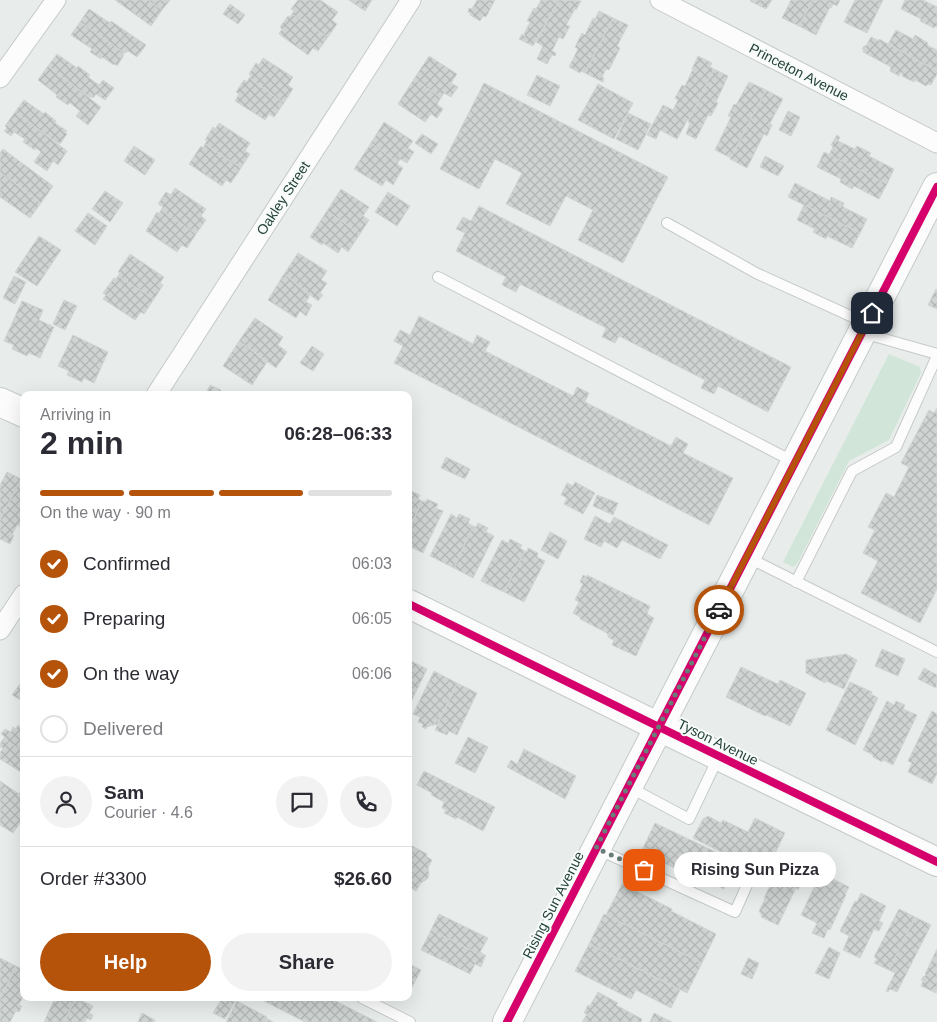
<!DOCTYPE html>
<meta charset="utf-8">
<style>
body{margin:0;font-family:Helvetica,sans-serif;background:#f2f2f3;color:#2b2b33;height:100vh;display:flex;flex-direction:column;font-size:19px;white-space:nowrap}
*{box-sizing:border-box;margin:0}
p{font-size:16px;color:#7c7c81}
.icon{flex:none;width:28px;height:28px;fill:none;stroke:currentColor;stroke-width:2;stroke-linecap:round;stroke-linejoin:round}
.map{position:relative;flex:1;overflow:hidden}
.panel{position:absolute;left:20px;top:391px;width:392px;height:610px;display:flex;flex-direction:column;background:#fff;border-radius:10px;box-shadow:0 5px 20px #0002}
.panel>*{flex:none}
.pin{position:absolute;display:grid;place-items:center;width:42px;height:42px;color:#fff;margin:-21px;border-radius:10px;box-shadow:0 2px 8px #0006}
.courier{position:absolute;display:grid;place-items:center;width:50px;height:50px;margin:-25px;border:4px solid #b45309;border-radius:50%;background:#fff;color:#222;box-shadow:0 1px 6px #0007}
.bubble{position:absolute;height:35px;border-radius:18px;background:#fff;box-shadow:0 5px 20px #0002;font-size:16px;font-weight:800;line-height:35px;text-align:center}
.summary em{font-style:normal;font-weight:800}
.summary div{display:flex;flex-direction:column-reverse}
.summary{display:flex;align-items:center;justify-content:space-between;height:85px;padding:0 20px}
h1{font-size:32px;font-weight:800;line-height:38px}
.bar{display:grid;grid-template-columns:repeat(4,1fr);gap:8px 5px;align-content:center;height:60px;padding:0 20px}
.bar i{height:6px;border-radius:4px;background:#e1e1e2}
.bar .current{background:#b45309}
.bar p{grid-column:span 4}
.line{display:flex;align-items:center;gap:12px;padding:0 20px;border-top:1px solid #e1e1e2}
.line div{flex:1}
.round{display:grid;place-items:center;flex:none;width:52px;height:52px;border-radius:26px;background:#f2f2f3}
ol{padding:0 20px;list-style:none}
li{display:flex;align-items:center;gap:15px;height:55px}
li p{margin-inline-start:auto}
li .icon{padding:5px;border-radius:50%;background:#b45309;color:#fff;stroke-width:4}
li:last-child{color:#7c7c81}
li i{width:28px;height:28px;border:2px solid #e1e1e2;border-radius:50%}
.primary-button{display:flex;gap:10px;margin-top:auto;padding:10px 20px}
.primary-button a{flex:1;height:58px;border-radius:30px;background:#b45309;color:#fff;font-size:20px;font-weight:800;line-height:58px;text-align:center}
.primary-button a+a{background:#f2f2f3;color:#2b2b33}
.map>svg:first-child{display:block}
.grass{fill:#d1e6d8}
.building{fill:url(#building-cross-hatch);stroke:#d1d6d4}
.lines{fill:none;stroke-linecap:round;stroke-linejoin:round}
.lane-casing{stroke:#c5cac8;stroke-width:12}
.street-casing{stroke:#c5cac8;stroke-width:21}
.secondary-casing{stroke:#c3cbc8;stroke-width:30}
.lane{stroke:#fcfcfc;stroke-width:10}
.street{stroke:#fcfcfc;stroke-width:19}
.secondary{stroke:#fcfcfc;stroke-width:28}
.cycleway-casing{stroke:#f7fbf9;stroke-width:11}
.cycleway{stroke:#d6006c;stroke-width:8}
.done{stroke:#697e78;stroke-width:5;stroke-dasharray:0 9}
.route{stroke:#b45309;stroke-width:6}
.labels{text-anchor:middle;stroke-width:4;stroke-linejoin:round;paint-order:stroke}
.street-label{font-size:14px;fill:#24423a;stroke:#f7fbf9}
</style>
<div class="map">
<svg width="937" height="1022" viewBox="0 0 937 1022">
<defs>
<pattern id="building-cross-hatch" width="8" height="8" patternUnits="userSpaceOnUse" patternTransform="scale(1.25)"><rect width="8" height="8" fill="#cfd4d2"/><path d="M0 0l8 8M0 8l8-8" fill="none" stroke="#b2b7b5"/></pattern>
</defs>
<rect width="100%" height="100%" fill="#e8edeb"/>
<!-- grass -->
<polygon class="grass" points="889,354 920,367 921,373 889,440 849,461 797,564 793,567 783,562"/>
<!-- building -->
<g class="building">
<polygon points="115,0 148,0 162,10 151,26"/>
<polygon points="148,0 170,0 162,10"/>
<polygon points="298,0 320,0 338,12 332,20 337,24 328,37 292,14 294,11 291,9"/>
<polygon points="349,0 372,0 365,11"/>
<polygon points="477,0 495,0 486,17 483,16 480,21 470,15 471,14 468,12 469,8 472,9"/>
<polygon points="541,0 559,0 533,46 519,39 522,34 525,36 525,35 524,34 530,22 527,21 534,8 536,9"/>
<polygon points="559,0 581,1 576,10 575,9 566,25 570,26 563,39 559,37 552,51 556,53 555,56 552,55 547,64 537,59 543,46 536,42"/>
<polygon points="751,0 772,0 766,9 750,1"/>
<polygon points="791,0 813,0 799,26 782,18"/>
<polygon points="813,0 840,0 837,6 833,4 831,8 830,7 816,35 799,26"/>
<polygon points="855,0 883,0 867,33 844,22"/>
<polygon points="905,0 923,0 937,7 937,27 935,26 934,28 920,21 921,19 901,9"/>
<polygon points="230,4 245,15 238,24 223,14"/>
<polygon points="89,9 110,23 111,21 146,45 137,57 128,51 126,53 124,52 124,53 80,22"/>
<polygon points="599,11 613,18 585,73 581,71 580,73 569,67 578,49 575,47 582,33 585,35 593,18 595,19"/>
<polygon points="292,14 328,37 318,51 313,48 308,55 279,34 282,29 280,27 288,16 290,17"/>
<polygon points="613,18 628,25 617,46 620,48 609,70 606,69 602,77 604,78 603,82 585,73"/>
<polygon points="80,22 124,53 122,54 124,55 117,66 115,64 114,65 102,57 101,59 90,52 92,49 71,35"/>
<polygon points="896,30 913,39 915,35 928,43 927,45 937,50 937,71 888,44"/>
<polygon points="871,37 879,41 879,39 937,71 937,74 931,85 928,84 926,86 915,80 914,82 902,76 903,73 901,73 899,76 890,71 891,67 863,52 864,50 862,49 864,46 866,46"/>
<polygon points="57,54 77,68 78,66 90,75 88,77 99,85 103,80 114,88 105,100 96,94 93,98 91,96 90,98 48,66"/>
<polygon points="429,56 457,74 451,83 458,87 451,97 444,93 441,98 414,79"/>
<polygon points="698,56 712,63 710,67 714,69 689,120 688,119 677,139 660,130 656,139 647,135 663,105 673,110 678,100 675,98 682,85 685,86 693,69 692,69"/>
<polygon points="263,58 293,77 288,85 293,89 284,103 249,78 251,76 249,74 256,63 259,65"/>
<polygon points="48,66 101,107 88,125 76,116 80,111 70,103 68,105 56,97 57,95 38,80"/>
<polygon points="714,69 728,76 716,102 718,103 711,116 708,115 696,139 686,134 690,123 688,122 689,120"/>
<polygon points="537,75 560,86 550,106 527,95"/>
<polygon points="249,78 284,103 274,117 269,114 265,120 235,101 239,94 236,92 244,80 247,82"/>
<polygon points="414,79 441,98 437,104 443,109 437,118 431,114 425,122 398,104"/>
<polygon points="749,82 766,90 731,158 715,150 731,117 728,116 734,104 736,105"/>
<polygon points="484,83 668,177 623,263 578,240 593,210 566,196 550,226 506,204 522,173 495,159 479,189 440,169"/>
<polygon points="598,84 633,103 614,139 578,120"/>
<polygon points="766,90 783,99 770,123 772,125 767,136 764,134 747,168 730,159"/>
<polygon points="24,100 44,114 45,112 56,121 55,123 67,131 65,132 67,134 60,144 57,142 57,143 15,112"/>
<polygon points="788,111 800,117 791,136 779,130"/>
<polygon points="15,112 67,151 58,165 53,161 47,171 34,162 41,152 36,148 35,150 23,142 25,139 14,132 11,136 4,131 7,128 5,126"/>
<polygon points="628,113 651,124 638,150 616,139"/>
<polygon points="384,122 413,141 408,148 414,152 407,163 400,159 398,163 371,143"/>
<polygon points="219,123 250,143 245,151 250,154 241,168 205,144 207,141 205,140 213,127 215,129"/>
<polygon points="422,134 438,144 431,154 415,143"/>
<polygon points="837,135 840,137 838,141 855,149 857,146 871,153 869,156 894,169 887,184 829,155 833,147 831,145"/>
<polygon points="371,143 398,163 397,164 403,168 393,185 386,180 382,186 354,169"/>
<polygon points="205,144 241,168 231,183 226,180 222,186 189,164 201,146 203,148"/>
<polygon points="134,146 155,160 145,175 124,161"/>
<polygon points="3,149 53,186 41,203 0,172 0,153"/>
<polygon points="824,152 887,184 879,199 854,186 852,189 840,182 841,179 817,167"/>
<polygon points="765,156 784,166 778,176 760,167"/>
<polygon points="0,172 41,203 30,218 0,197"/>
<polygon points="795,183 830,201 831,197 844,203 843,207 867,219 860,233 788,197"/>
<polygon points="175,188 206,209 201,216 206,220 196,234 161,210 163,207 158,204 166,192 171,195"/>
<polygon points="341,189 369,207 363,216 369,220 360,234 327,211"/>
<polygon points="105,191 123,203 110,222 92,209"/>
<polygon points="388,192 410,206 397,226 375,212"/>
<polygon points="804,205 860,233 852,248 827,236 826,239 813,232 815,229 797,220"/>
<polygon points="479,206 791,367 768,412 718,386 714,394 701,388 705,380 619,336 615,343 602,337 606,328 520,284 516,292 502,285 506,277 456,251 465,233 456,229 463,217 471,221"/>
<polygon points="161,210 196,234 187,248 182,245 177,252 146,231 157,212 159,214"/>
<polygon points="327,211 360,234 348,252 342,247 338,253 323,243 322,245 310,237"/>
<polygon points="88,213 107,226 95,245 75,231"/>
<polygon points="39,236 61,250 37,286 15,272"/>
<polygon points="298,253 327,271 321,280 327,283 320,293 323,295 318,301 284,274"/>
<polygon points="130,254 164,277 160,283 163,285 154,299 118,276 120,273 118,272"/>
<polygon points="284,274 310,295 306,302 312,305 306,316 300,311 296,318 268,300"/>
<polygon points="14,276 26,282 15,304 3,298"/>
<polygon points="118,276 154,299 144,314 141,312 135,320 103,299 106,295 103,293 114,278 116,279"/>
<polygon points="936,289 937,290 937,309 928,305"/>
<polygon points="64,300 77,306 65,330 53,324"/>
<polygon points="22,301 43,310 39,320 54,327 40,358 29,353 27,356 12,349 14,345 4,341"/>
<polygon points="419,316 473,344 477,335 490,342 485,351 573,396 577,387 589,393 585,402 671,446 676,437 688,444 683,453 733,478 709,525 394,363 403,346 394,341 400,330 410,335"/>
<polygon points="255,318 283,337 278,345 287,352 276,368 239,341"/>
<polygon points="73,335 108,352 94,383 84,378 82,382 67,375 69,371 58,366"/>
<polygon points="239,341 267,362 252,385 223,366"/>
<polygon points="312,346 324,354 313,371 300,363"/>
<polygon points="210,385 221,390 220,392 225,395 205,395"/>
<polygon points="937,408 937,589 920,623 861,593 878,561 863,553 875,530 868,527 886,493 894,497 909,467 901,463 929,410 934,413"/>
<polygon points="446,457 470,469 465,479 441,468"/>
<polygon points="7,472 21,479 0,520 0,485"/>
<polygon points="21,479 24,480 24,517 20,526 17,525 12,535 14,535 10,544 0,539 0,520"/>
<polygon points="575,482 595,493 583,514 564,504 567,498 561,495 567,483 573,486"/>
<polygon points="409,490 420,495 418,499 422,501 409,530"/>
<polygon points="597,495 618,503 613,515 593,506"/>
<polygon points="427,499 438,504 436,508 443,511 423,553 409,546 409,530 422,501 425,502"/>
<polygon points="451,514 457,518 459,514 470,519 468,523 473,526 454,568 430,556"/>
<polygon points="595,516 610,524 614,517 668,545 660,559 622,540 617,548 604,541 601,547 584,539"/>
<polygon points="478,523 488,528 486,532 494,536 473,578 454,568 473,526 476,527"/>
<polygon points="550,532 567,541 558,559 541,550"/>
<polygon points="510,539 522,545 520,548 525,551 504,592 481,581 502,540 508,543"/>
<polygon points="528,548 538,553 537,557 545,561 524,602 504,592 525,551 527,552"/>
<polygon points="583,575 587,577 587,575 650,606 647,614 654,618 636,656 612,645 614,640 609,638 607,633 580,619 580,617 573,613 579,602 575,600 583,584 580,582"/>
<polygon points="882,649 905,659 898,676 875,666"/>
<polygon points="846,654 857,660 844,689 826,681 825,683 806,673 806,660"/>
<polygon points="409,660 427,669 409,706"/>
<polygon points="741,667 778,684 780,680 806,693 790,726 766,715 765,716 726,697"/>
<polygon points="924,668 937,675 936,688 918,679"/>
<polygon points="434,671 457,683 437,725 434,724 433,726 431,725 429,727 427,726 426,729 422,727 423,724 418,722 420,717 413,714"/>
<polygon points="24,678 24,702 12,695"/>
<polygon points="850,682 872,692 871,694 878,698 855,745 826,730"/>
<polygon points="457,683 477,693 457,735 449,731 447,735 435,730"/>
<polygon points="887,701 894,705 896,701 905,705 903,709 917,715 893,765 883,760 882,762 873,757 873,755 863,750"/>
<polygon points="932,711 937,714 937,775 936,775 932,784 908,772 912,763 908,761"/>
<polygon points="18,725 24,729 24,752 3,739 5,737 1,734 5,729 11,732 13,727 16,729"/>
<polygon points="468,737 488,747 475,773 455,763"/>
<polygon points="3,739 24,752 24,774 0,759 0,753 3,748 0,747 0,744"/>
<polygon points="524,749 576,776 565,799 507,767 511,760 517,764"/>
<polygon points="424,771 495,807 483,831 457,817 456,819 444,813 446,810 442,808 444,802 431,795 432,793 417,785"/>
<polygon points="0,781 19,794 21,791 24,793 24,817 13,833 0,825"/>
<polygon points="708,816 721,823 723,820 748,832 755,818 785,833 765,874 693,838 703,819"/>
<polygon points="655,823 720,854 719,857 736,865 733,869 737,871 735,876 731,874 724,889 707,881 706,883 641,852"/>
<polygon points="409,844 427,854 426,856 432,860 428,868 429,874 428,878 426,880 421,883 416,891 410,888 409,890"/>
<polygon points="787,855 808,865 801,879 803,880 798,890 796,888 778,925 761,917 762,916 759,911 765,899 764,898 780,865 781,865"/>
<polygon points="831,878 849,887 845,895 846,895 830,930 828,929 824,938 812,933 817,923 801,915 817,881 828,886"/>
<polygon points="622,884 672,909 671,911 716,934 702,963 606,915"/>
<polygon points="861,893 886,906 879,921 883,923 879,931 874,929 860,958 843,950 849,936 840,931 855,901 857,902"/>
<polygon points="899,909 915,917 889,970 874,963 877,959 874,957"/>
<polygon points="439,914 488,938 480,952 486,956 485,957 431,930"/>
<polygon points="604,914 702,963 687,993 589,944"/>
<polygon points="915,917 931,925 897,992 890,989 888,992 886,991 895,973 889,970"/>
<polygon points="431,930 485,957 481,967 475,964 470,974 421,950"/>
<polygon points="589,944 680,990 671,1008 636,990 631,999 575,971"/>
<polygon points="829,947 840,953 829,979 815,973"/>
<polygon points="937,949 937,991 936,993 921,986 923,981 921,980 924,976 925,976 926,975 925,974"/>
<polygon points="0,958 16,966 0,999"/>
<polygon points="748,958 759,963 752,979 741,974"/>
<polygon points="409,964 421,970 409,993"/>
<polygon points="16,966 24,970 24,994 19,1005 22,1006 19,1012 16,1011 10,1022 0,1022 0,999"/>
<polygon points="598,992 618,1003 616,1005 642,1019 641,1022 582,1022 587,1014 584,1013 588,1005 590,1006"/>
<polygon points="55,998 76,998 64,1022 44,1022"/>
<polygon points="76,998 93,1006 89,1013 93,1015 91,1020 87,1018 85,1022 64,1022"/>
<polygon points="222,998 232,998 236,1000 225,1019 213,1013"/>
<polygon points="258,998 330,998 377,1022 305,1022"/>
<polygon points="237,1001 267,1017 266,1018 273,1022 226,1022"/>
<polygon points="142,1013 155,1020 154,1022 138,1022"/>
<polygon points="654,1013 672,1022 650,1022"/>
</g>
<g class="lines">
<defs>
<g id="lane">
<polyline points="667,223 756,273 866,323"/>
<polyline points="438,277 794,462"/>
<polyline points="863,333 937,354"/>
<polyline points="747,557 937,652"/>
<polyline points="796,582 852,471 896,447 937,356"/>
<polyline points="629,787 689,819 718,758"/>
<polyline points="597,849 735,912 750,878"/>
<polyline points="362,998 410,1022"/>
</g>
<g id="street">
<polyline points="660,0 937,143"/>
<polyline points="0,78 56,0"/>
<polyline points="156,395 411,0"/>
<polyline points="0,630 24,594"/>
</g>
<g id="secondary">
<polyline points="0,402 24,413"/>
<polyline points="409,604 659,727 937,862"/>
<polyline points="507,1022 937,187"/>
</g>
</defs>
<!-- lane casing -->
<use href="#lane" class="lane-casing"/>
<!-- street casing -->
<use href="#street" class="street-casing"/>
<!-- secondary casing -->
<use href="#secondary" class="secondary-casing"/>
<!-- lane -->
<use href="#lane" class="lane"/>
<!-- street -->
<use href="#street" class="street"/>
<!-- secondary -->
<use href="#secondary" class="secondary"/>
<defs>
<g id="cycleway">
<polyline points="409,604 659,727 937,862"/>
<polyline points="507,1022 937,187"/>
</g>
</defs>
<!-- cycleway casing -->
<use href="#cycleway" class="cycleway-casing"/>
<!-- cycleway -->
<use href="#cycleway" class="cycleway"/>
</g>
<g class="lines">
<!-- done -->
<polyline class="done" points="644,870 596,848 719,610"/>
<!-- route -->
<polyline class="route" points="719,610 872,313"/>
</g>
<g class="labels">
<!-- street labels -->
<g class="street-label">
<text transform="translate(799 72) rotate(27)" y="5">Princeton Avenue</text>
<text transform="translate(283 198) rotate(-57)" y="5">Oakley Street</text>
<text transform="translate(718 742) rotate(26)" y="5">Tyson Avenue</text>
<text transform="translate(553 905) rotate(-63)" y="5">Rising Sun Avenue</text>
</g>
</g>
</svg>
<div class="pin" style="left:644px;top:870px;background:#ea580c"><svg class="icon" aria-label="bag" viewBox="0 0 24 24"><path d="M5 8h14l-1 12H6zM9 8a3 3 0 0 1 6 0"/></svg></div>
<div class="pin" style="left:872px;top:313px;background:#1f2937"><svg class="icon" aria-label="home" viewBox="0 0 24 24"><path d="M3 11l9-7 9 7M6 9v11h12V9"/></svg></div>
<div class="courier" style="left:719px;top:610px"><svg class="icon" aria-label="car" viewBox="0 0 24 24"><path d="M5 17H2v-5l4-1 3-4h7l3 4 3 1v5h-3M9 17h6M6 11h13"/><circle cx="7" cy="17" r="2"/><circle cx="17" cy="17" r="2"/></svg></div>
<div class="bubble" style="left:674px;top:852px;width:162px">Rising Sun Pizza</div>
<section class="panel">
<div class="summary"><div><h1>2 min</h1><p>Arriving in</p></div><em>06:28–06:33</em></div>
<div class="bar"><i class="current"></i><i class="current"></i><i class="current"></i><i></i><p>On the way · 90 m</p></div>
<ol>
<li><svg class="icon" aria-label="check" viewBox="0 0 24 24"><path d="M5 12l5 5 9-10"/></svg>Confirmed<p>06:03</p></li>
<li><svg class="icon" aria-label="check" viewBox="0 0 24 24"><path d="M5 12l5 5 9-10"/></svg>Preparing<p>06:05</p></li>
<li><svg class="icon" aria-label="check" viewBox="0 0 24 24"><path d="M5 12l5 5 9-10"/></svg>On the way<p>06:06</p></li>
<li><i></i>Delivered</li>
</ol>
<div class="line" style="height:90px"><a class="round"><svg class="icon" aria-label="person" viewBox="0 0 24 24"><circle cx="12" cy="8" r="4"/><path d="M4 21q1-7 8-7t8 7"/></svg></a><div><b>Sam</b><p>Courier · 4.6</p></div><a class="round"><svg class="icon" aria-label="chat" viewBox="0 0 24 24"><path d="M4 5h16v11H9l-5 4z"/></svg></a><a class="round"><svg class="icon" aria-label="phone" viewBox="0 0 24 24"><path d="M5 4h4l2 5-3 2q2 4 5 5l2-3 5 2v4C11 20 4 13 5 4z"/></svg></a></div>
<div class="line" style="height:65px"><div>Order #3300</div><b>$26.60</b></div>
<div class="primary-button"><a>Help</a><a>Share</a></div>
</section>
</div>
